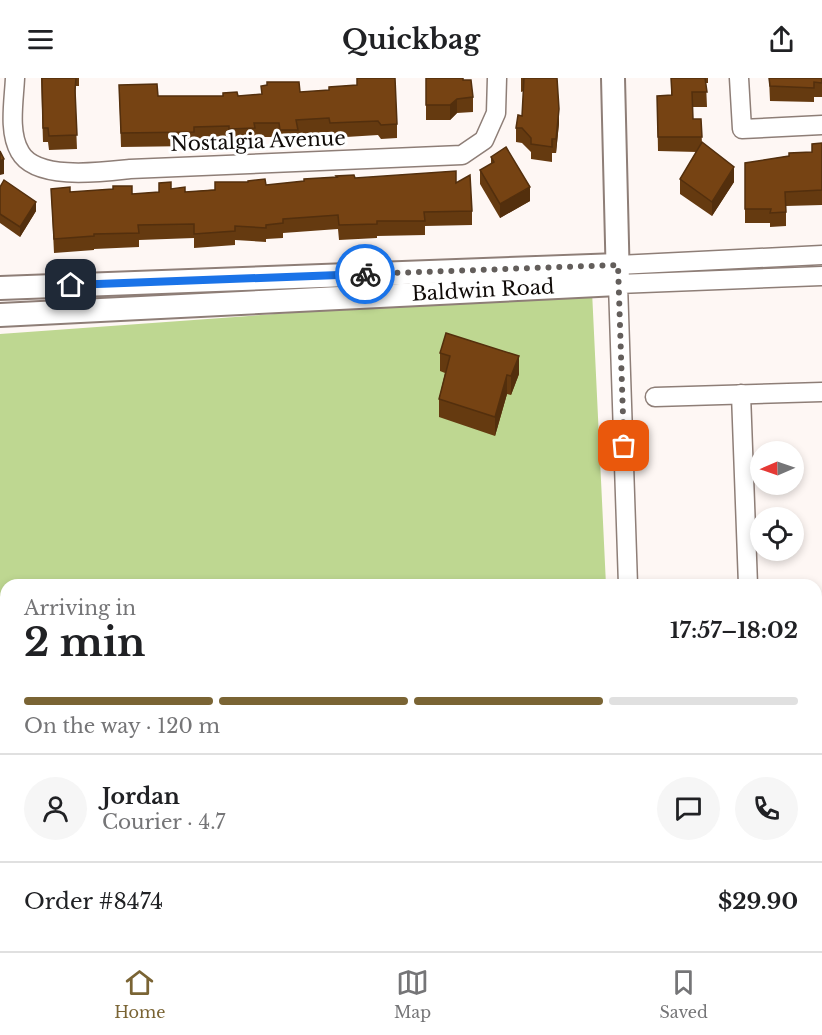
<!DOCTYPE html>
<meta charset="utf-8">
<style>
body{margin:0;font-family:"Libre Baskerville",serif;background:#f6f6f6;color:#202124;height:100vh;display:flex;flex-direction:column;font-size:22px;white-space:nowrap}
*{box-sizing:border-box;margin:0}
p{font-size:20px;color:#757577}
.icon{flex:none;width:33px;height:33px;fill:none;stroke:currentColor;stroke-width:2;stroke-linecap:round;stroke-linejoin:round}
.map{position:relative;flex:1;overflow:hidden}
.drawer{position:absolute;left:0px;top:501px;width:822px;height:372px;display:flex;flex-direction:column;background:#fff;border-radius:18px 18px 0 0;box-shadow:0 3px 9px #0003}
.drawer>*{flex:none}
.needle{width:39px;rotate:268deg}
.tools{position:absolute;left:750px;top:363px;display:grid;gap:12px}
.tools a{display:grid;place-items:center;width:54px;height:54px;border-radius:50%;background:#fff;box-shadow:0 3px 9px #0003;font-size:30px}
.pin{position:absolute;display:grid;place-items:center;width:51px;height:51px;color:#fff;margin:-26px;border-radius:12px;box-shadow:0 3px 9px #0006}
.courier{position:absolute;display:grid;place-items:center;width:60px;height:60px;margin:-30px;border:4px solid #1a73e8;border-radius:50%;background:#fff;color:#222;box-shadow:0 2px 8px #0007}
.head em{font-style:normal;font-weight:700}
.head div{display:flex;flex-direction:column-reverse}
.head{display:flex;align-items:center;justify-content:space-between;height:102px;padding:0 24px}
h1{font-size:39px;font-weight:700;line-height:45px}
.bar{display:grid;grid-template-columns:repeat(4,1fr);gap:9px 6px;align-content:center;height:72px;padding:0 24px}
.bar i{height:8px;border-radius:4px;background:#e0e0e0}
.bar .selected{background:#7a6434}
.bar p{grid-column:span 4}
.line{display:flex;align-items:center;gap:15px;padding:0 24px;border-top:2px solid #e0e0e0}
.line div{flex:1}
.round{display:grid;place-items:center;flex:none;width:63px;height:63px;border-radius:32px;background:#f6f6f6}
header{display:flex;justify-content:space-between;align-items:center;height:78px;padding:0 24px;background:#fff;font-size:27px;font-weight:700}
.dock{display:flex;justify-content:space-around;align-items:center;height:84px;border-top:2px solid #e0e0e0;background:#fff;font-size:16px;color:#757577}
.dock a{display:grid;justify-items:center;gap:3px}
.dock .selected{color:#7a6434}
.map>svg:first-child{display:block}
.green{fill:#bed791}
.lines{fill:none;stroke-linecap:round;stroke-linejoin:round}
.minor-casing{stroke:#8e7e77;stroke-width:21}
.major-casing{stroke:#8e7e77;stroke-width:26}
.minor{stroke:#fff;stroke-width:18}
.major{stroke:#fff;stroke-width:22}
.wall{fill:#653a10}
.shaded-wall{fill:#532f0d}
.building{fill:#764313;stroke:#532f0d;stroke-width:1.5}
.done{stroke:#635e5b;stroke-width:6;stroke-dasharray:0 10.8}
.route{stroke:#1a73e8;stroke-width:8}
.labels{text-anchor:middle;stroke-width:6;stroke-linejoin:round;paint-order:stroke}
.street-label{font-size:20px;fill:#100b08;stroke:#fff}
</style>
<header><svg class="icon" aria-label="menu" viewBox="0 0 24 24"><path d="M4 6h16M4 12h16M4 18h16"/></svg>Quickbag<svg class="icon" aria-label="share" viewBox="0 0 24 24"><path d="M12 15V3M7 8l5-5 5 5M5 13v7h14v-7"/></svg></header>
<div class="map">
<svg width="822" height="873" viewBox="0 0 822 873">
<rect width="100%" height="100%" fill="#fef7f4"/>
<!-- green -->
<polygon class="green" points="592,213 606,507 6,507 6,621 0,621 0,256"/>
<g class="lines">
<defs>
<g id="minor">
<path d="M15,0C14,23 8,54 20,74C36,103 102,94 130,91L462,77L484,62L496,35L497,0"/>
<polyline points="739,0 742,51 822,47"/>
<polyline points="618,187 822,177"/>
<polyline points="741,316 748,507"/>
<polyline points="655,319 822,314"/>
<polyline points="628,507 618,206 822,198"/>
<polyline points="816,747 822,747"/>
<polyline points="629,873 630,867"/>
<polyline points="752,873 752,867"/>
</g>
<g id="major">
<polyline points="0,210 618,187"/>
<polyline points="0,237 618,206 613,0"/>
</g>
</defs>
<!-- minor casing -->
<use href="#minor" class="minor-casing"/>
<!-- major casing -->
<use href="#major" class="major-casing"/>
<!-- minor -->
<use href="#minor" class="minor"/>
<!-- major -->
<use href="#major" class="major"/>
</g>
<!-- wall -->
<g class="wall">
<polygon points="41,0 79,0 79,8 76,8 75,22 77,71 49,72 48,64 43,64"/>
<polygon points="426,0 463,2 473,19 473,34 457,35 450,42 426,42"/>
<polygon points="521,0 557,0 559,45 556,75 552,75 552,84 531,81 531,74 522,65 516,64 516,50 522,38 524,13 521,14"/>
<polygon points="671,0 708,0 708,5 706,5 707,29 692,29 693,41 701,41 702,66 734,104 712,138 680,116 680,101 697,74 658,73 657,18 671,17"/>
<polygon points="769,0 822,0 822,19 814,19 814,24 770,23"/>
<polygon points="119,7 158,18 238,18 300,14 397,46 397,60 381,61 378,57 330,60 329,54 298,56 298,66 280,67 279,59 255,59 255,64 229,65 229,62 194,63 194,68 121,69"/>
<polygon points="822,65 822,127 786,128 786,148 770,149 770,145 745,145 745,85 812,74"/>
<polygon points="491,79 530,123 500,140 480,106 480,92 491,86"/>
<polygon points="355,100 456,105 472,133 472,147 425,148 425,157 377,158 377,160 339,162 338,151 283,155 283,160 266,161 266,164 235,162 235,167 194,170 194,160 139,162 139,169 94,171 94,172 54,175 51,111 70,114 132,116 159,114 171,111 185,114 266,107"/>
<polygon points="0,109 36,133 20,159 0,145"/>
<polygon points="440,275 519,296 511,317 507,316 495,358 439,339 439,321 445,295 440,293"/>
</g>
<!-- shaded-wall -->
<g class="shaded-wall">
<polygon points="457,21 457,35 450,42 450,27"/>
<polygon points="559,31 559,45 556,75 556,61"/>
<polygon points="4,81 4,96 0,97 0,83"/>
<polygon points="734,89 734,104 712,138 712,124"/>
<polygon points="530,109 530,123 500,140 500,126"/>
<polygon points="36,124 36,133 20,159 20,149"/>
<polygon points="519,278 519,296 511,317 511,298"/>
<polygon points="507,297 507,316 495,358 495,339"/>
</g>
<!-- building -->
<g class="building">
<polygon points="42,0 76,0 75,12 77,57 49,58 48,50 43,50"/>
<polygon points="357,0 395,0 397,46 381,47 378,43 330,45 329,40 296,42 298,52 280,52 279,45 254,45 255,50 229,51 229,48 194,49 194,54 121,55 119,7 157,6 158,18 223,18 223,15 237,14 238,18 262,16 261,8 267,7 267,4 299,4 300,14 329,12 329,9 357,7"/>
<polygon points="426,0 463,0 463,2 471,2 473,19 457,21 450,27 426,27"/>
<polygon points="524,0 557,0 559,31 556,61 552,61 552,69 531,66 531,60 522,50 516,50 518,37 522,38"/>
<polygon points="671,0 705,0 707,14 692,14 693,41 701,41 702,59 658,59 657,18 672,17"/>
<polygon points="769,0 822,0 822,5 814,4 814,10 770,8"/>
<polygon points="702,64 734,89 712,124 680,101"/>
<polygon points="822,65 822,112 785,114 786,134 770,135 771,131 745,131 745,85 789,78 789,75 812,74 812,66"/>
<polygon points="506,69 530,109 500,126 480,92 494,84 491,79"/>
<polygon points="0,73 4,81 0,83"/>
<polygon points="456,93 456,105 470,97 472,133 424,134 425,143 377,143 377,146 339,147 338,137 283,141 283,145 266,147 266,150 235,148 235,153 194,156 194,146 138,147 139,155 94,156 94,158 54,161 51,111 70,109 70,114 113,111 113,108 132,108 132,116 159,114 159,105 171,104 171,111 185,109 185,114 215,112 215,104 248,104 248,103 265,101 266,107 304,103 304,101 337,99 336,98 354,97 355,100"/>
<polygon points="4,102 36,124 20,149 0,136 0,109"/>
<polygon points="446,255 519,278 511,298 507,297 495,339 439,321 450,278 440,275"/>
</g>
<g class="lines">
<!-- done -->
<polyline class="done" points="365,196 618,187 624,368"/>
<!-- route -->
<polyline class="route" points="71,207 365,196"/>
</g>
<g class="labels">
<!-- street labels -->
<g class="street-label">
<text transform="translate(258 63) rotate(-2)" y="7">Nostalgia Avenue</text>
<text transform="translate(483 212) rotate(-3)" y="7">Baldwin Road</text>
</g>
</g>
</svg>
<div class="tools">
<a><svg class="needle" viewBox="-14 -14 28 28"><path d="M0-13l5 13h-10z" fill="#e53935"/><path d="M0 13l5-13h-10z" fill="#757577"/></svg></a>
<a><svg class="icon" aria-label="locate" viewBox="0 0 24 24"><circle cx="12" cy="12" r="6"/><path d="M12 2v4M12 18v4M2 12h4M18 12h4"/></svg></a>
</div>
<div class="pin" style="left:624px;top:368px;background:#ea580c"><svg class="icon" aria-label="bag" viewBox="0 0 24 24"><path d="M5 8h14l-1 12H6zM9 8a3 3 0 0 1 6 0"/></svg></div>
<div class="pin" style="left:71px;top:207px;background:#1f2937"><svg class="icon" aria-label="home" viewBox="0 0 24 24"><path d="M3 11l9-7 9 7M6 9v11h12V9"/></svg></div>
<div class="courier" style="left:365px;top:196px"><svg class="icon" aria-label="bike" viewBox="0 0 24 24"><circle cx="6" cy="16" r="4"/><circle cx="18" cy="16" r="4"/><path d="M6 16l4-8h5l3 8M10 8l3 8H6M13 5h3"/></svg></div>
<section class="drawer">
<div class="head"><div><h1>2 min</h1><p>Arriving in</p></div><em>17:57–18:02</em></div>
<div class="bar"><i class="selected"></i><i class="selected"></i><i class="selected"></i><i></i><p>On the way · 120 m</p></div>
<div class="line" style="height:108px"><a class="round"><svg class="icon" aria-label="person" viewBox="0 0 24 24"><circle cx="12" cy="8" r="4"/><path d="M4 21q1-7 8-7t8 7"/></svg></a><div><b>Jordan</b><p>Courier · 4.7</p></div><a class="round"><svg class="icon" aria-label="chat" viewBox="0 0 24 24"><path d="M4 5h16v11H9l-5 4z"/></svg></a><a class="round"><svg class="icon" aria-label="phone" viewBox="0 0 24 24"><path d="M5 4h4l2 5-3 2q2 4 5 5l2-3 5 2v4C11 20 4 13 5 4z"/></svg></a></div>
<div class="line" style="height:78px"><div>Order #8474</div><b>$29.90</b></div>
</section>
</div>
<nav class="dock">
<a class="selected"><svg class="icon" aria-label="home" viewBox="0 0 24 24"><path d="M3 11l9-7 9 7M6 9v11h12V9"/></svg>Home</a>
<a><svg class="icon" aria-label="map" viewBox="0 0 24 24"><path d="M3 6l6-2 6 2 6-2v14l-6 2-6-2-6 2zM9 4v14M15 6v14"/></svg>Map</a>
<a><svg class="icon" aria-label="saved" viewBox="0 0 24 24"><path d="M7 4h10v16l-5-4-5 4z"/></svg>Saved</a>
</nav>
